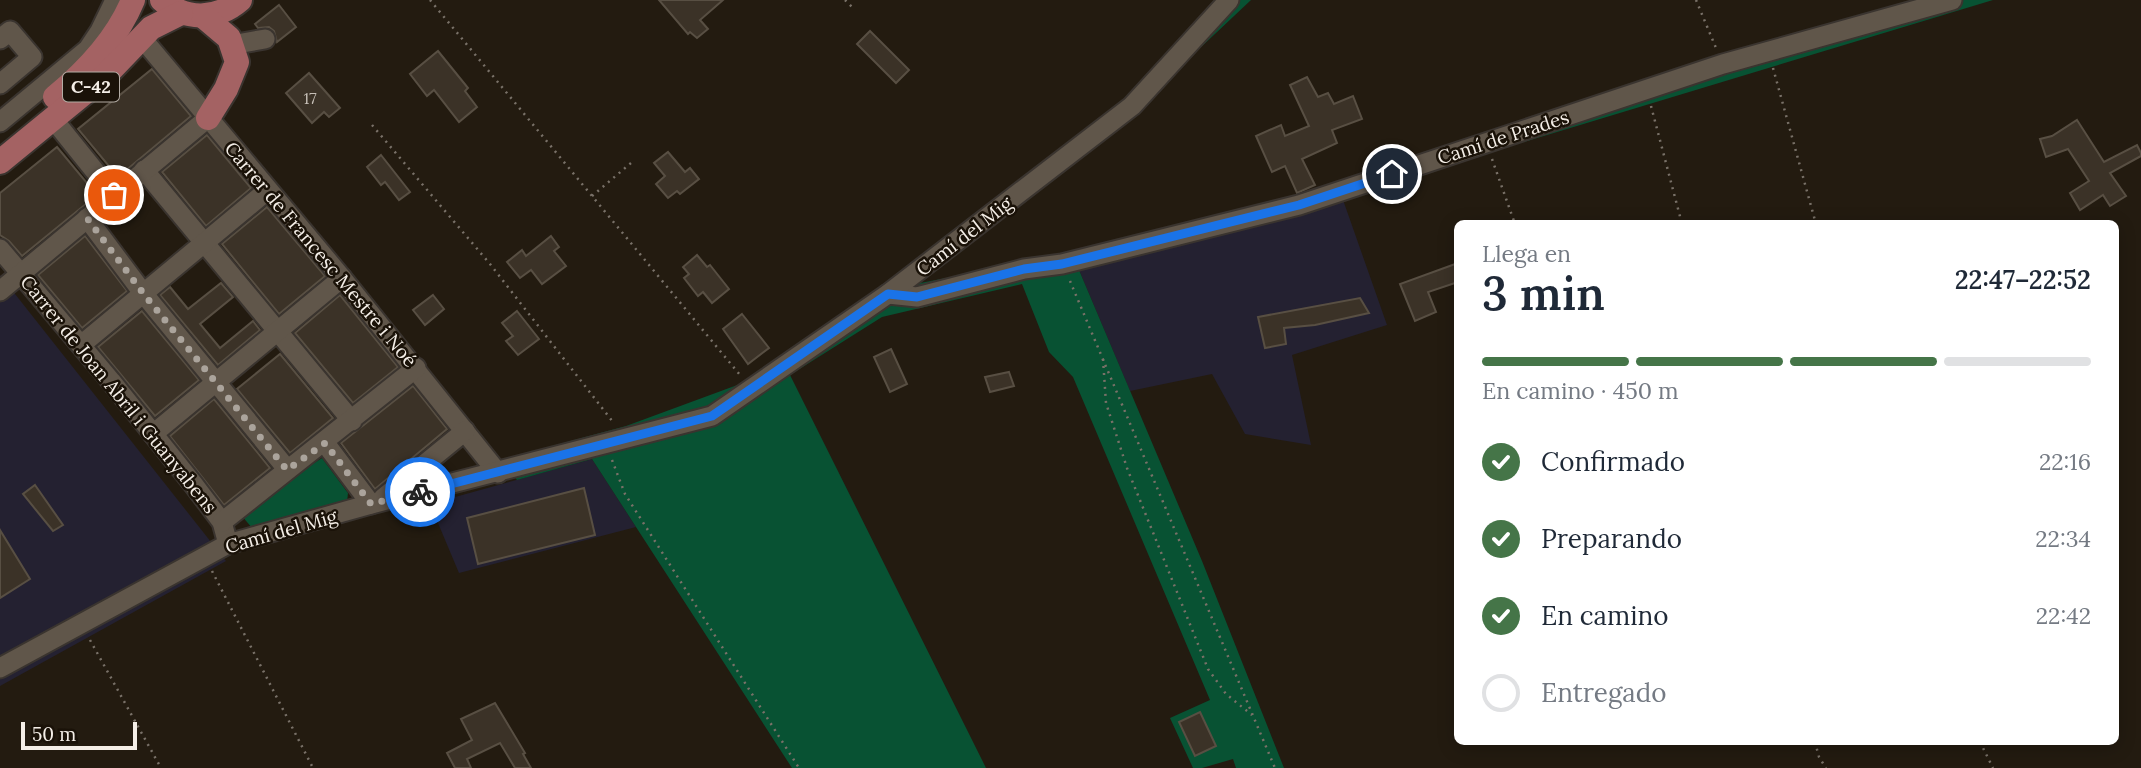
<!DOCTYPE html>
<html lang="es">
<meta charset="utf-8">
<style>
body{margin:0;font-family:Lora,serif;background:#f2f2f3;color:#1f2937;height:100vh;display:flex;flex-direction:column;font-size:26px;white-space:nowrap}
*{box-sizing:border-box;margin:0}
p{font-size:23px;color:#747a83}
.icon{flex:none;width:38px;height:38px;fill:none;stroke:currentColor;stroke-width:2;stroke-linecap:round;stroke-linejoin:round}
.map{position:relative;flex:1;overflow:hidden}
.panel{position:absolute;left:1454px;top:220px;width:665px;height:525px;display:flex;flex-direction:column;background:#fff;border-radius:10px;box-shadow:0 4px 18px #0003}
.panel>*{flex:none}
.scale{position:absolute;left:21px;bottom:18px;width:116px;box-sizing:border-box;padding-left:7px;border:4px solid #f4eee7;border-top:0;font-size:19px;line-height:24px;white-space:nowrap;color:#f4eee7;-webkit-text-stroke:5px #1a1208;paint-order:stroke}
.pin{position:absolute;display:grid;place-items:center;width:60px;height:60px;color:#fff;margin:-30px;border:4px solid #fff;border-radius:50%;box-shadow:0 2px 7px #0007}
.courier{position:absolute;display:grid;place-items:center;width:70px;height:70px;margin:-35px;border:5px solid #1a73e8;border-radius:50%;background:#fff;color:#222;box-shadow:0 2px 9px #0007}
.head em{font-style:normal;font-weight:600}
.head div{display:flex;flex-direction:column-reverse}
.head{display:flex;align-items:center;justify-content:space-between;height:119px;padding:0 28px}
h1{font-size:46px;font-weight:600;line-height:52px}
.bar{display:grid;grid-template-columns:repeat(4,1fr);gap:10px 7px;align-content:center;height:84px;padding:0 28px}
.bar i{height:9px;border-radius:5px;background:#e0e1e3}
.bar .selected{background:#457548}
.bar p{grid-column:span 4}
ol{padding:0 28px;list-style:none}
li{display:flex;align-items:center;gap:21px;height:77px}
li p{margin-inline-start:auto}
li .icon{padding:7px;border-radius:50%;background:#457548;color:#fff;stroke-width:4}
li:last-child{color:#747a83}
li i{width:38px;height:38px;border:4px solid #e0e1e3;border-radius:50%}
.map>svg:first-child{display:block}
.industrial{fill:#242131}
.green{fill:#085233}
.building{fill:#3b3227;stroke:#584f43;stroke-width:2}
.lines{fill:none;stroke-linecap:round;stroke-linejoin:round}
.minor-casing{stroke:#3a342f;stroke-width:23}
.major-casing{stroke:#3a342f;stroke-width:28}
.path{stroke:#797168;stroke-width:2.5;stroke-dasharray:2 5;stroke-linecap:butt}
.minor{stroke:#60564a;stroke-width:19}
.major{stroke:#a46263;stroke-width:24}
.done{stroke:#aba49c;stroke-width:7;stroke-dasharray:0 12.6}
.route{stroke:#1a73e8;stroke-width:9}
.labels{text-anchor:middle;stroke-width:5;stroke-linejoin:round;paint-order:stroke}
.number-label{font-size:16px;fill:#c6bfb7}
.shield{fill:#1a1208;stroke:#b3aca4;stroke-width:2}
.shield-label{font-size:18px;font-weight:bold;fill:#f4eee7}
.street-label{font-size:19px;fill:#f4eee7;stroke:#1a1208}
</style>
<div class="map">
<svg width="2141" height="768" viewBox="0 0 2141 768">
<rect width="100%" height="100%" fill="#231b10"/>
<!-- industrial -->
<g class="industrial">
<polygon points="1342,197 1387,325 1292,355 1311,445 1245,434 1212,374 1130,391 1079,270"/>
<polygon points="0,275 226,561 0,686"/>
<polygon points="592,459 636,527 459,573 430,504"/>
</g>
<!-- green -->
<g class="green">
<polygon points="1219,0 1251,0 1129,115 915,284 1055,257 1276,203 1926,0 1993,0 1342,197 1079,270 1202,561 1284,768 1236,768 1233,759 1202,768 1193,768 1170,718 1210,700 1073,377 1049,352 1022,284 882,317 790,375 986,768 792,768 592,459 517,480 501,460 626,426 740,384 904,273 1126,101"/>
<polygon points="322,458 348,493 347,502 252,528 242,516 286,481"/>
</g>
<!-- building -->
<g class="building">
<polygon points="659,0 723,0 700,20 708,29 697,38 690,32 688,34"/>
<polygon points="279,5 296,27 277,42 274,31 269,27 258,28 255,24"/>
<polygon points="870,31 909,70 896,83 857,44"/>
<polygon points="438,51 468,88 465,91 477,107 459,122 434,90 427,96 410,74"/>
<polygon points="152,69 191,116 118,177 78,129"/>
<polygon points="309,73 340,108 329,117 324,112 312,123 286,93"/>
<polygon points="1307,77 1318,97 1328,93 1334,104 1353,96 1362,119 1332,130 1337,143 1302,159 1315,185 1297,193 1285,166 1272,172 1256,136 1281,125 1285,136 1309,126 1290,85"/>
<polygon points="2077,120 2104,162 2137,145 2141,153 2141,156 2110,173 2126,196 2110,206 2103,195 2080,210 2070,193 2089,181 2068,149 2046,157 2040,139 2052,136"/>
<polygon points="207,135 251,188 206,226 162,172"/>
<polygon points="57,147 97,195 22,256 9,241 0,235 0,193"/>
<polygon points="668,152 685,172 690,168 699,179 680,194 677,191 668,198 656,184 665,176 654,163"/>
<polygon points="381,155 410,192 399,200 385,182 381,185 367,167"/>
<polygon points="267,207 325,276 279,314 222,244"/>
<polygon points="85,236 127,291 82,328 38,275"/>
<polygon points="551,236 559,247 554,251 566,266 542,284 531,270 520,278 507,262 522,250 526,256"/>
<polygon points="697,255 707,267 710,265 729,289 712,303 703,292 698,296 684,278 689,274 683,267"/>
<polygon points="1458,263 1458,282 1428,292 1436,312 1415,321 1400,284"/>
<polygon points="221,283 233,297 200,324 220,348 253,321 260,330 218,365 160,295 170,287 188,309"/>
<polygon points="340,295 398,367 353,403 295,333"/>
<polygon points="433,295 444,309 425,325 413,310"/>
<polygon points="1360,298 1369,313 1315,325 1284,328 1286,344 1265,348 1258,317"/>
<polygon points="142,311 199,380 155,416 98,347"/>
<polygon points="517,311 539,339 518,355 506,341 513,336 502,323"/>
<polygon points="742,314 769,348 748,364 723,329"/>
<polygon points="891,349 907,384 890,392 874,357"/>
<polygon points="280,354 333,418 290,453 237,389"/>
<polygon points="1009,372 1014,386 990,392 985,377"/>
<polygon points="413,386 447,429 375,489 341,443"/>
<polygon points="214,399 270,468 224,505 170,436"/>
<polygon points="35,485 63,525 53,531 23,494"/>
<polygon points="584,488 595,535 478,564 467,518"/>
<polygon points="0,530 30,579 0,598"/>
<polygon points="495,703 525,753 523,754 531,768 515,768 500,743 467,759 471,768 455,768 447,753 472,740 461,719"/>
<polygon points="1200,712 1216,746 1195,756 1179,722"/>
</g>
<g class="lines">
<defs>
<g id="minor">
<polyline points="141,37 342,278 498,473"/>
<polyline points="0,39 10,31 32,57 0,84"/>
<polyline points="231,45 265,39"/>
<polyline points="53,119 114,195"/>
<polyline points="0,122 88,49 100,31 115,0"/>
<polyline points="144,170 352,421"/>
<polyline points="87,218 143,293 287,469"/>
<polyline points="0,249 111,381 194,485 222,522 228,544"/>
<polyline points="0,291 208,118"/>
<polyline points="888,294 917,297 1024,269 1062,264 1299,205 1723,64 1952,0"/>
<polyline points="81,345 268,190"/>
<polyline points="153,434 342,278"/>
<polyline points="325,443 371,504"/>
<polyline points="383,498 465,431"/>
<polyline points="222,522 416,368"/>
<polyline points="0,668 228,544 371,504 712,416 888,294 1132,106 1229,0"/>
</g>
<g id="major">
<path d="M162,0C185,21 217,20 240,0"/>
<polyline points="203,16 229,38 237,62 226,89 208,118"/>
<path d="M55,97C88,70 117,39 133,0"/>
<polyline points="0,162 105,76 151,28 181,13"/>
</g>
</defs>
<!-- minor casing -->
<use href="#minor" class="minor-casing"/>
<!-- major casing -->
<use href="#major" class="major-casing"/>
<!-- path -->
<g class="path">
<polyline points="430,0 740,375"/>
<polyline points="845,0 853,8"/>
<polyline points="1696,0 1716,48"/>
<polyline points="1773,68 1816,224"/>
<polyline points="1651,106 1682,224"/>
<polyline points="372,125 490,264 613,422"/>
<polyline points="1492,159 1515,224"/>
<polyline points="592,196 631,163"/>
<polyline points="1070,281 1275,768"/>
<polyline points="1103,359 1106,403 1127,468 1208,669 1226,694 1252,715"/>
<polyline points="612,460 625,494 799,768"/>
<polyline points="212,571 313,768"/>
<polyline points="90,640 161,768"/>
<polyline points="1815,742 1819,757 1826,768"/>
<polyline points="1980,742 1993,768"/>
</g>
<!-- minor -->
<use href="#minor" class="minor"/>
<!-- major -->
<use href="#major" class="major"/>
</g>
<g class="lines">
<!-- done -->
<polyline class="done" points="114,195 87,218 143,293 287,470 325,443 371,504 420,492"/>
<!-- route -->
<polyline class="route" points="420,492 712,416 888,294 917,297 1024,269 1062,264 1299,205 1392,174"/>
</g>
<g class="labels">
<!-- number labels -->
<g class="number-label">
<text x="310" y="104">17</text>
</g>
<!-- shield labels -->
<rect class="shield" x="63" y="72.5" width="56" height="29" rx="5"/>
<g class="shield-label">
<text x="91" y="93">C-42</text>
</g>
<!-- street labels -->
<g class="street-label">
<text transform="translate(1503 137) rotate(-18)" y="7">Camí de Prades</text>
<text transform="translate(964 236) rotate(-38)" y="7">Camí del Mig</text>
<text transform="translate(321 254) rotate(50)" y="7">Carrer de Francesc Mestre i Noé</text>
<text transform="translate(119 394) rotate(51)" y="7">Carrer de Joan Abril i Guanyabens</text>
<text transform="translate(281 531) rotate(-16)" y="7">Camí del Mig</text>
</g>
</g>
</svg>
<div class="scale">50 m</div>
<div class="pin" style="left:114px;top:195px;background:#ea580c"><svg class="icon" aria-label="bag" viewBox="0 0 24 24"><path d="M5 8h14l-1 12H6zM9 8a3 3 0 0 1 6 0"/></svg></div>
<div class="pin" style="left:1392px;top:174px;background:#1f2937"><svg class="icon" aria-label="home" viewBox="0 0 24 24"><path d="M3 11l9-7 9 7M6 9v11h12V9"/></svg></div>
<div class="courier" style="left:420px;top:492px"><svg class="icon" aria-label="bike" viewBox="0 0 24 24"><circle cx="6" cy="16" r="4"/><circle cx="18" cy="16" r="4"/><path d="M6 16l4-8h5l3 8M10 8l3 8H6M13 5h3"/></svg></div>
<section class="panel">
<div class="head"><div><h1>3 min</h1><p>Llega en</p></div><em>22:47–22:52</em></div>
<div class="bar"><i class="selected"></i><i class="selected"></i><i class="selected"></i><i></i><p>En camino · 450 m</p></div>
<ol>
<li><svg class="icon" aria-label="check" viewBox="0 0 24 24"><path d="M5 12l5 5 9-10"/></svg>Confirmado<p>22:16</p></li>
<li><svg class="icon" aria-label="check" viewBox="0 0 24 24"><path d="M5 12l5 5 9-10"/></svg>Preparando<p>22:34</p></li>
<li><svg class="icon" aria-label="check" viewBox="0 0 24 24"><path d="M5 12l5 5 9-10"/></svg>En camino<p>22:42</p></li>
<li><i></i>Entregado</li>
</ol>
</section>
</div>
